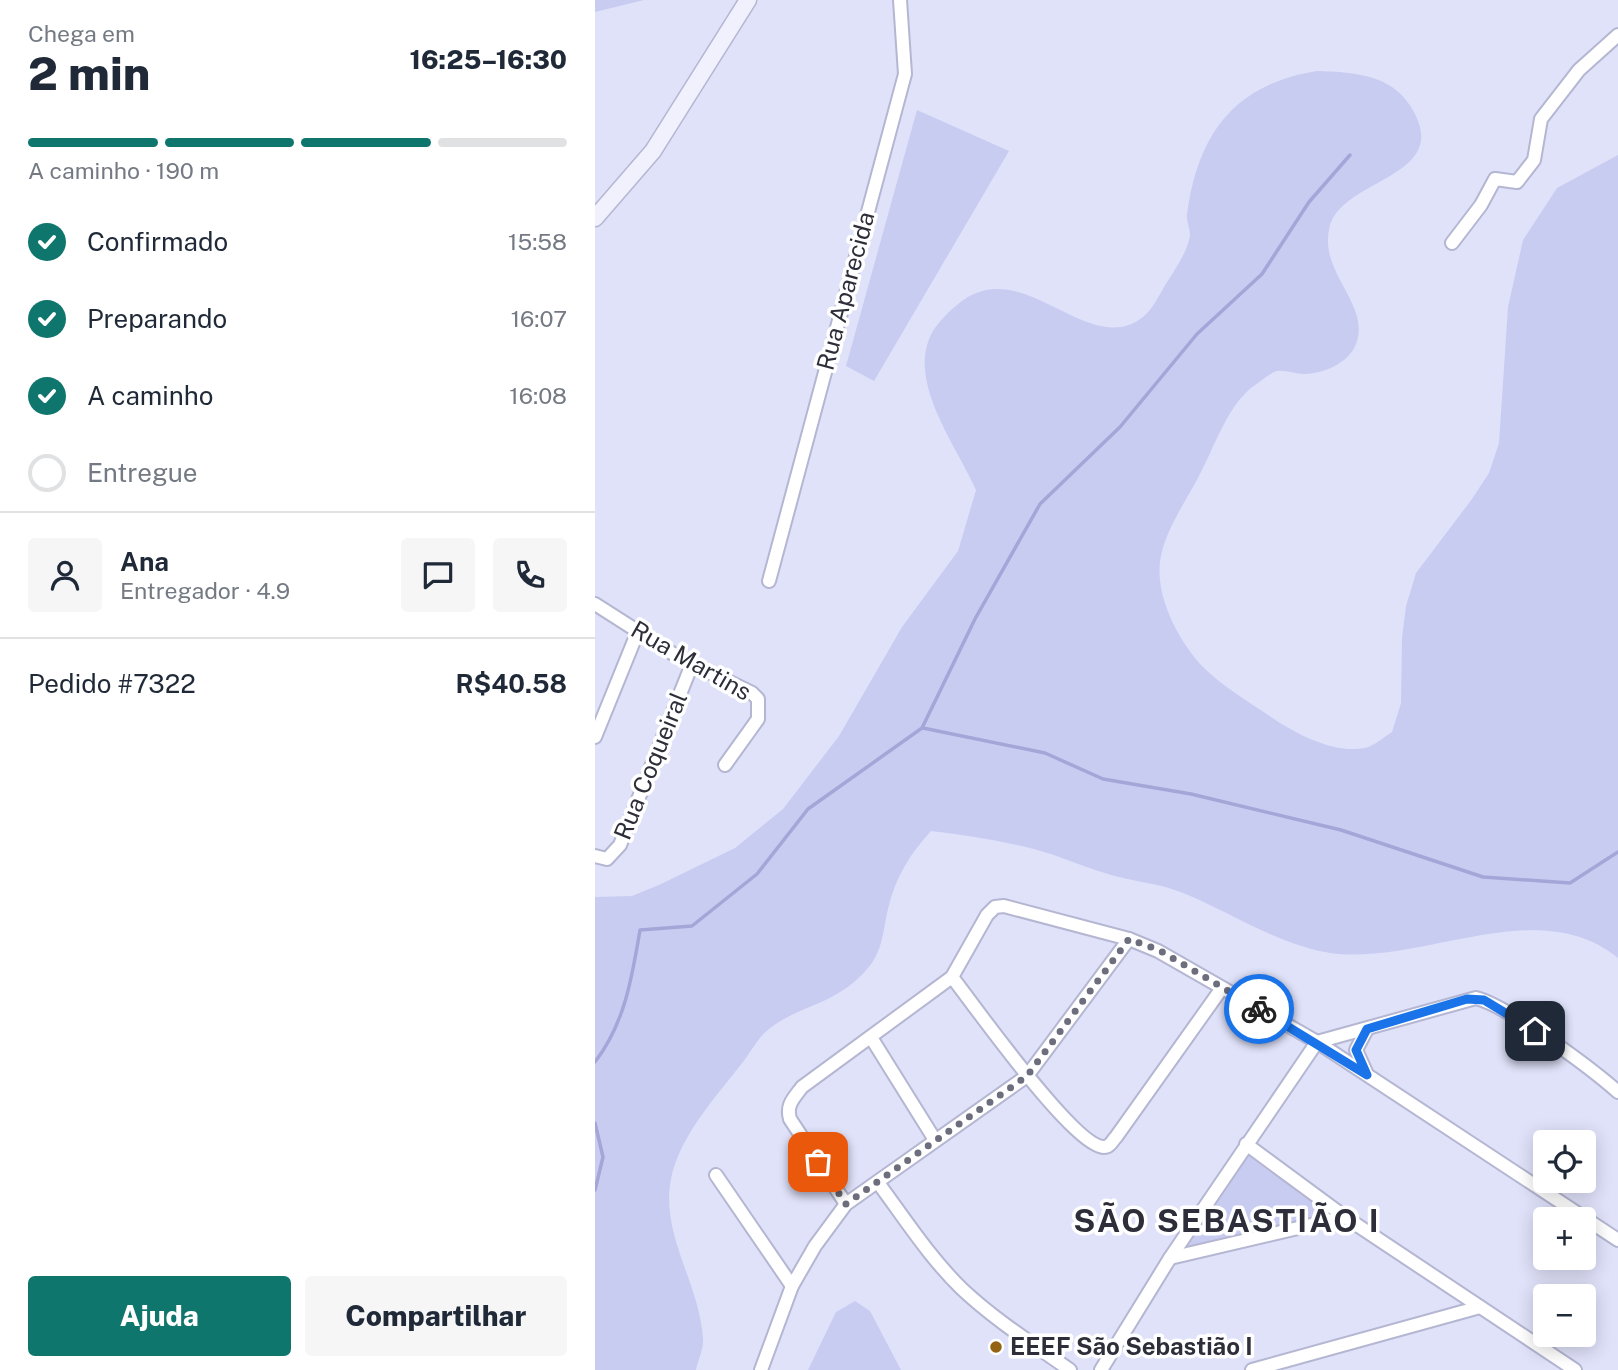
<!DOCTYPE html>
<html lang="pt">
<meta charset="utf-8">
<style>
body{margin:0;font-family:"Public Sans",sans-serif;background:#f6f6f7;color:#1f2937;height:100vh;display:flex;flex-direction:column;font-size:26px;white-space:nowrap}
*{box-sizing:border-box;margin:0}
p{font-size:23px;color:#747a83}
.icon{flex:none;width:38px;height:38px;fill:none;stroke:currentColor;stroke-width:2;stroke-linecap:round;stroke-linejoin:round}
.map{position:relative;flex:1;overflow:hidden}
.side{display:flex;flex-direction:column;background:#fff;width:595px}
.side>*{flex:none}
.controls{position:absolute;left:938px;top:1130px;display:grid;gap:14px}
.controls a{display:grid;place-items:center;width:63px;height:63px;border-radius:7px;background:#fff;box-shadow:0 4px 18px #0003;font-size:35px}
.pin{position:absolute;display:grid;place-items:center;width:60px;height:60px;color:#fff;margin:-30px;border-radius:14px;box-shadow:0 4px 10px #0006}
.courier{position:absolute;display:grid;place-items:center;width:70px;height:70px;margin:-35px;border:5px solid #1a73e8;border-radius:50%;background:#fff;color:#222;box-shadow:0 2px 9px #0007}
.head em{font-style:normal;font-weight:800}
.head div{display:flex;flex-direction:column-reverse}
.head{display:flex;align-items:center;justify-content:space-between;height:119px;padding:0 28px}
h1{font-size:46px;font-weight:800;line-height:52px}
.bar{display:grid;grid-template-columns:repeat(4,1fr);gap:10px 7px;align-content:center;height:84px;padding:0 28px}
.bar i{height:9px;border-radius:5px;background:#e0e1e3}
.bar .on{background:#0f766e}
.bar p{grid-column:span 4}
.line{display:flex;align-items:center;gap:18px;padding:0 28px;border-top:2px solid #e0e1e3}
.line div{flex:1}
.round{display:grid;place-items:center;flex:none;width:74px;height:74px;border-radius:7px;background:#f6f6f7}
ol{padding:0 28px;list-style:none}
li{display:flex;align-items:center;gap:21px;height:77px}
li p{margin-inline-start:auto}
li .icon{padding:7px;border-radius:50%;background:#0f766e;color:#fff;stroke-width:4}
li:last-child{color:#747a83}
li i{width:38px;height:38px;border:4px solid #e0e1e3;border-radius:50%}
.primary-button{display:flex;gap:14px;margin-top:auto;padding:14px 28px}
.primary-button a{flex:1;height:80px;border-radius:7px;background:#0f766e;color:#fff;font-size:28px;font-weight:800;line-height:80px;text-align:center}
.primary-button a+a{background:#f6f6f7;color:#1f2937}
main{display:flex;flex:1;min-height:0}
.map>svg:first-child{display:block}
.green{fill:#c9ccf1}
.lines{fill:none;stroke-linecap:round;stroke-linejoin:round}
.stream{stroke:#a4a6d8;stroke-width:3.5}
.street-casing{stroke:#b4b6d2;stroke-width:16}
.secondary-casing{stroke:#b4b6d2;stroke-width:19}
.street{stroke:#fff;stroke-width:12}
.secondary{stroke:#f0f1fd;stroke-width:16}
.done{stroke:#6c6d7d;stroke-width:7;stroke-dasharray:0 12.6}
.route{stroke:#1a73e8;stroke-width:9}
.poi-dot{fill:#936212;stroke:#fff;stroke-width:2.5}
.labels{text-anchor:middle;stroke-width:7;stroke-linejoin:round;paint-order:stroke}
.street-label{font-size:24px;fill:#2e2e3a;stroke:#fff}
.poi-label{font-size:24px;font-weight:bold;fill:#2e2e3a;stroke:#fff;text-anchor:start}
.district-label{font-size:32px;font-weight:bold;letter-spacing:2px;fill:#2e2e3a;stroke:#fff}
</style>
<main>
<section class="side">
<div class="head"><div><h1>2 min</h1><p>Chega em</p></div><em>16:25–16:30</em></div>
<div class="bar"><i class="on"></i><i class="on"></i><i class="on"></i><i></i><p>A caminho · 190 m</p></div>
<ol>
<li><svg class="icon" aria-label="check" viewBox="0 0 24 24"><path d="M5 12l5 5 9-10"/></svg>Confirmado<p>15:58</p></li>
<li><svg class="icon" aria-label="check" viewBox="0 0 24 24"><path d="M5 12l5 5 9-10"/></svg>Preparando<p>16:07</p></li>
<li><svg class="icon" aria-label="check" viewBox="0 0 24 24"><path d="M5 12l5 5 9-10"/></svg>A caminho<p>16:08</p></li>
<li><i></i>Entregue</li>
</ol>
<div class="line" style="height:126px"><a class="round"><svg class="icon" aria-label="person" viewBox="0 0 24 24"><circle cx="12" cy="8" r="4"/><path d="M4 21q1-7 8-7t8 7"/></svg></a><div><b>Ana</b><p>Entregador · 4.9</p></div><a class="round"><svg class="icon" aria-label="chat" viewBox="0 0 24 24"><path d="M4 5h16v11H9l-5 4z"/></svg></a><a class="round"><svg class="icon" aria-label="phone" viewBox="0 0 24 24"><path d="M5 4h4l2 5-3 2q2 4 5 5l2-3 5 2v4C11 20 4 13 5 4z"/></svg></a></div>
<div class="line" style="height:91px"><div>Pedido #7322</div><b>R$40.58</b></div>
<div class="primary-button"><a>Ajuda</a><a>Compartilhar</a></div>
</section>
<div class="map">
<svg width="1023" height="1370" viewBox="0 0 1023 1370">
<rect width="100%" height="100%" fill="#e0e2fa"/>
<!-- green -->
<g class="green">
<polygon points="0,0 49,0 0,12"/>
<path d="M722,71C757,72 796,74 816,107C861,180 743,177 734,230C725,274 776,305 761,344C754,363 728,374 709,374C701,374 690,370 682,371C675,373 666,381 660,385C634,403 621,443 607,470C594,497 572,526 566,556C558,593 583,641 608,667C627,686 654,702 676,717C701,734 739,754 770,748C779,746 789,737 797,732L806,703L807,638L811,606L821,573L877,499L894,473L904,443L913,307L928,240L962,188L1023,155V958C942,892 828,966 735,953C684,945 635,912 588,893C564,883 540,882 516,875C496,869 476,861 456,854C418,842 376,836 336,831C315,854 300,878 293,909C288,930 288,951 273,968C242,1005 206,1004 174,1029C164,1036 156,1052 148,1062C121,1097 85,1135 76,1179C65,1234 105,1284 108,1339C109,1348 103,1360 101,1370H0V897L37,896L66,884L140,848L188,809L244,736L307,627L363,551L381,490C363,449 317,389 333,342C337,328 351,314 362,305C426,249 493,361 548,317C556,311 564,296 569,287C578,272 593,252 595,235C595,228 591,221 592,214C603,133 640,84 722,71Z"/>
<polygon points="322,110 414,151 279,381 251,366"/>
<polygon points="653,1155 729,1209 727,1214 590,1250 587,1245 647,1156"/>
<polygon points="260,1301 275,1311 306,1370 213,1370 241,1312"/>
</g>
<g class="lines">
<!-- stream -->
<g class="stream">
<polyline points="328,728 450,753 508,779 596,794 746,830 888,877 975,883 1023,852"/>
<path d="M0,1062C30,1023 37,977 45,930L97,926L162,874L213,809L327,728L380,619L445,504L525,427L602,334L667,274L714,202L755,155"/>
<polyline points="0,1123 8,1157 0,1190"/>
</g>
<defs>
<g id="street">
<polyline points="857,243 886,205 900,179 922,182 939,160 946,119 984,70 1023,35"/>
<polyline points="174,581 310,74 305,0"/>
<polyline points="0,604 83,657 157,693 163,699 163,719 130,765"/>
<polyline points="0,737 43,631"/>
<polyline points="0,856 12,859 25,845 97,664"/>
<path d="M357,977C379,1005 479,1147 509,1147C515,1147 517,1141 521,1137L627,988"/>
<polyline points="277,1039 340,1140"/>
<path d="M722,1042L881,998C913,1006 997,1069 1023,1092"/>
<polyline points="771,1072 761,1050 772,1029"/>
<polyline points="651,1144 750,1217 980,1370"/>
<polyline points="121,1175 197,1286"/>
<path d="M284,1184C310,1219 335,1258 367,1289C400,1320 438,1344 475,1370"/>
<path d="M251,1204L195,1119C191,1105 198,1099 207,1087L357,977L392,915L400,907L409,906L534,939L563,951L722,1042L1023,1240"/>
<polyline points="575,1258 750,1217"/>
<polyline points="166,1370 197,1286 220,1246 251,1204 432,1076 534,939"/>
<polyline points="506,1370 575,1258 722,1042"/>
<polyline points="657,1370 885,1307"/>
</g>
<polyline id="secondary" points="0,218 58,151 153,0"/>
</defs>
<!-- street casing -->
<use href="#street" class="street-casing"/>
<!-- secondary casing -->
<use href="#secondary" class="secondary-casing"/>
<!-- street -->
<use href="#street" class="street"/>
<!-- secondary -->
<use href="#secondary" class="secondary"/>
</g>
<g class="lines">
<!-- done -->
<polyline class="done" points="223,1162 251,1204 432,1076 534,939 564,950 664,1009"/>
<!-- route -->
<polyline class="route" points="664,1009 772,1075 761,1050 772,1029 872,999 889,1000 940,1031"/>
</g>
<!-- markers -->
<circle class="poi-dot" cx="401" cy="1347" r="7"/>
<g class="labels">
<!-- street labels -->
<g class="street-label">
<text transform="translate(251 291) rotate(-75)" y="8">Rua Aparecida</text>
<text transform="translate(96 661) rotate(30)" y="8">Rua Martins</text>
<text transform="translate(56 766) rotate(-68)" y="8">Rua Coqueiral</text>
</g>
<!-- poi labels -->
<g class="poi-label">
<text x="415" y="1355">EEEF São Sebastião I</text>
</g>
<!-- district labels -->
<g class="district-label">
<text x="632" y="1232">SÃO SEBASTIÃO I</text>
</g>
</g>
</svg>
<div class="controls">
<a><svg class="icon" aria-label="locate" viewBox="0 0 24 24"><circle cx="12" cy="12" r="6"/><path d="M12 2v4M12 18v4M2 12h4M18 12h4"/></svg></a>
<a>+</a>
<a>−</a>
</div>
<div class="pin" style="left:223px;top:1162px;background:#ea580c"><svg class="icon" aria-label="bag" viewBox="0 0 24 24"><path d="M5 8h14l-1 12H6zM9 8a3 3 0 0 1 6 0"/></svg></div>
<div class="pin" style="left:940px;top:1031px;background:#1f2937"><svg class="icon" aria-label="home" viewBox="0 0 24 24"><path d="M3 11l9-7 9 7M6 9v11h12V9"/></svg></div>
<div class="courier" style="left:664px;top:1009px"><svg class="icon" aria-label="bike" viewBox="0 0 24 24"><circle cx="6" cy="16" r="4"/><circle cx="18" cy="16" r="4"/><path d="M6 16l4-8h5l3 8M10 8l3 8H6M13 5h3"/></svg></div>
</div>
</main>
